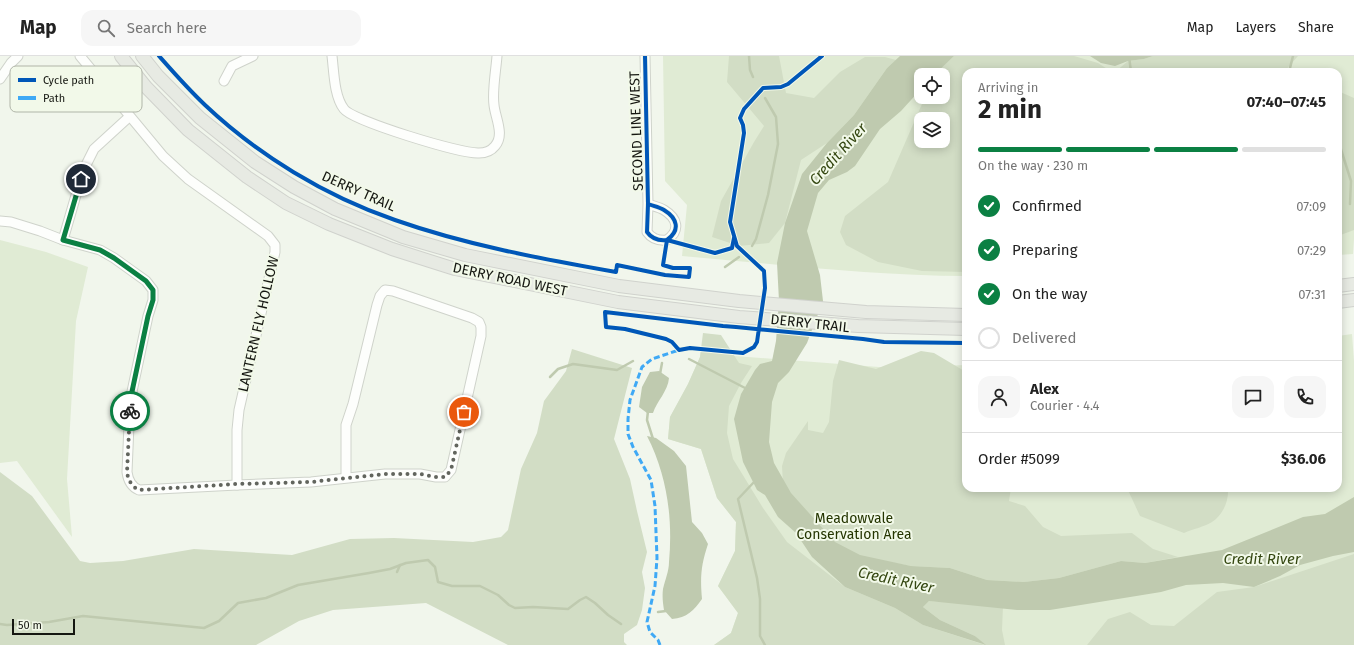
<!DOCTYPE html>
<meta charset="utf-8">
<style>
body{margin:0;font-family:"Fira Sans",sans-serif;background:#f6f6f6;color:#222;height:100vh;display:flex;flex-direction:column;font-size:15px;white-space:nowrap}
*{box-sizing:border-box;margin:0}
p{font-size:13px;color:#767676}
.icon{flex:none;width:22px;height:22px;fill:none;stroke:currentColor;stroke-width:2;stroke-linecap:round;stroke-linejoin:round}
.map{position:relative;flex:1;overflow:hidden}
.panel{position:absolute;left:962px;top:12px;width:380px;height:424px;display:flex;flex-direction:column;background:#fff;border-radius:12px;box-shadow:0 2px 10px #0003}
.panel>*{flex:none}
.tools{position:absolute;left:914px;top:12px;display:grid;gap:8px}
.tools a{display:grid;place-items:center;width:36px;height:36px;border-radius:8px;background:#fff;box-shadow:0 2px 10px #0003;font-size:20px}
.scale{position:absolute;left:12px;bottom:10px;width:63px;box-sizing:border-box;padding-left:4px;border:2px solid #151711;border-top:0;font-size:11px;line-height:14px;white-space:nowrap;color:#151711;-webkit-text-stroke:3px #f2f9e9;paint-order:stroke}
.pin{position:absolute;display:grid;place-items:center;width:34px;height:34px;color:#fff;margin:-17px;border:2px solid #fff;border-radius:50%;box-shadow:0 1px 4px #0007}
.courier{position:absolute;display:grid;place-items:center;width:40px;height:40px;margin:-20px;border:3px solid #0b8043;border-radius:50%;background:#fff;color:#222;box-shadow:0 1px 5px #0007}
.head em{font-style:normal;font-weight:700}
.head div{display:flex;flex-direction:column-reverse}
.head{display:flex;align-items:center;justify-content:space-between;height:68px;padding:0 16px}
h1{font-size:26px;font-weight:700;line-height:30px}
.bar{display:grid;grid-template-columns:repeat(4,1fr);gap:6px 4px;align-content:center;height:48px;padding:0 16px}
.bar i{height:5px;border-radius:3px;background:#e0e0e0}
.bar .active{background:#0b8043}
.bar p{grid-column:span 4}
.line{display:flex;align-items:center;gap:10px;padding:0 16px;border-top:1px solid #e0e0e0}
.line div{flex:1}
.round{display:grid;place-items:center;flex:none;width:42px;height:42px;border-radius:12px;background:#f6f6f6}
ol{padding:0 16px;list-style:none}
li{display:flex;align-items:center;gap:12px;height:44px}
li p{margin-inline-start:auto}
li .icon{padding:4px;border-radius:50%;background:#0b8043;color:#fff;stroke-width:4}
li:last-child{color:#767676}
li i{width:22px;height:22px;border:2px solid #e0e0e0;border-radius:50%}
header{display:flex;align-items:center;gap:24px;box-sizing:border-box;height:56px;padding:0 20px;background:#fff;border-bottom:1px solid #e0e0e0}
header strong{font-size:19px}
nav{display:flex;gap:22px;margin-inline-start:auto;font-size:14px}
.search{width:280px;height:36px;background:#f6f6f6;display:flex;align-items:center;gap:10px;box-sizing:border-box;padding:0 14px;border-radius:12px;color:#767676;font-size:15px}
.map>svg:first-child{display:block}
.green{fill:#e0ebd4;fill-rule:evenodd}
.forest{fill:#d2ddc5;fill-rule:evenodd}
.water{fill:#bfcaaf}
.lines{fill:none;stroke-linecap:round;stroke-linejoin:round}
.stream{stroke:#bfcaaf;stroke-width:2.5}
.minor-casing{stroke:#cfd3cb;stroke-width:11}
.major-casing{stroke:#d0d2cd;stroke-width:14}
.minor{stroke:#fdfefc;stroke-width:9}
.major{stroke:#e7eae3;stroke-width:12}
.quiet{stroke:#3fa9f5;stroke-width:3;stroke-dasharray:6 3;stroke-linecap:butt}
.cycleway-casing{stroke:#f2f9e9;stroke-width:6}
.cycleway{stroke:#0057b8;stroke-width:4}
.done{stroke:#62655e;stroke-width:4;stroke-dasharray:0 7.2}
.route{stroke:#0b8043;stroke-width:5}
.labels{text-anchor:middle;stroke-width:4;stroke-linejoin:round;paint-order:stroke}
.street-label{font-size:14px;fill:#151711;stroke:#f2f9e9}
.park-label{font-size:14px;fill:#243500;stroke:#f2f9e9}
.water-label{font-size:15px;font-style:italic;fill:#344711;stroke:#f2f9e9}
.key{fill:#f2f9e9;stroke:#b0b5a8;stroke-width:1}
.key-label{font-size:11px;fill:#151711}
</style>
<header>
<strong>Map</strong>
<div class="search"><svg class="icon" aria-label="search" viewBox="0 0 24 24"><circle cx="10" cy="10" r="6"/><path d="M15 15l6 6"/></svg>Search here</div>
<nav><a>Map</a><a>Layers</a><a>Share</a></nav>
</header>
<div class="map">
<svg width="1354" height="589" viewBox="0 0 1354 589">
<rect width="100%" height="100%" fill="#f1f6ec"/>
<!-- green -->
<g class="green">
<path d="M663,0H1354V183L1353,198L1338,199V16H966V220C871,220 777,208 682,200L687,149L665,125ZM921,19H943V41H921ZM921,63H943V85H921Z"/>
<polygon points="0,184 46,196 88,211 76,265 67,423 72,481 17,405 0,407"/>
<polygon points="1352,278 1354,305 1354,582 1310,589 714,589 731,577 738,557 718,530 735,495 736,466 717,442 701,393 668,383 670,361 688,328 700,301 701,295 716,296 735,300 892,312 966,309 966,432 1338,432 1338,280"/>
</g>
<!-- forest -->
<g class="forest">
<polygon points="729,0 779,0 786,37 814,42 840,16 865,1 885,1 896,4 887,12 854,59 827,87 801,104 785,167 769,187 739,190 712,181 721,145 754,86 764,70 727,26"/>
<path d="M954,0H1074L1098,7L1112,16H966V216L922,215L878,206L846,189L840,176L845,160L888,126L925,41H943V19H935L936,16ZM921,63H943V85H921Z"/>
<polygon points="1153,0 1298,0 1284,16 1115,16 1128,5 1144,3"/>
<polygon points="1338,35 1354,42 1354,174 1338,180"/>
<polygon points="703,277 721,279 739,307 752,310 741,327 729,350 727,377 733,403 763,452 787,486 845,531 895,552 923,569 985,589 975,580 940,564 923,551 929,545 1003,550 1002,574 1005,589 714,589 731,577 738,557 718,530 735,495 736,466 717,442 701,393 668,383 670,361 688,328 700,301"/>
<polygon points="572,293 632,312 614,383 630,423 637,455 647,496 642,516 645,532 642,554 637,569 624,578 624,586 627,589 508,589 426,547 333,554 299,565 256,589 0,589 0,416 32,440 80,505 90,507 123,505 194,493 292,499 350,483 394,482 473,486 501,481 508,474 521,413 537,377 544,345 566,315"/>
<polygon points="921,295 934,297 966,316 966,432 1011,432 1009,445 1025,450 1043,471 1061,480 1132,477 1153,493 1178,501 1145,507 1121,505 1059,522 1024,526 987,524 950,512 911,510 834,496 783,428 782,410 786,397 808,365 808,374 823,377 829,366 833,325 839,304 876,313"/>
<path d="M1127,432H1228C1229,445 1223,459 1212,466C1204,471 1193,473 1184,477L1140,460Z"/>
<polygon points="1354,498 1354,589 1087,589 1108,563 1130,556 1151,569 1174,570 1217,536 1254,531"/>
</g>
<!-- water -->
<g class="water">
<polygon points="900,0 954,0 934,19 921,19 921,33 901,55 880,73 855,110 847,116 829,124 818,137 807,175 820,219 823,245 807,287 789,316 778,327 772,346 769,386 774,407 791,437 835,486 860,499 911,510 950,512 987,524 1024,526 1059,522 1121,505 1145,507 1222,494 1303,461 1325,458 1354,441 1354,496 1333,500 1300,509 1280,520 1254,531 1223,527 1186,529 1161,536 1050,554 1017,554 929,545 923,551 940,564 975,580 986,589 923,569 895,552 845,531 812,501 796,477 778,461 765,439 757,434 743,406 734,363 741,338 755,314 760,308 772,305 776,285 779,245 777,207 785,167 802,118 827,87 854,59 887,12"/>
<polygon points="1090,0 1153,0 1144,3 1128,5 1115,10 1101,7"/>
<path d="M659,315L669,322C668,335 657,345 653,357H647L639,351L642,331L650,316Z"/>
<path d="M647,380L656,382L674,395L686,410L692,466L702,477L708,488C701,509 700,521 702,543C694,554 687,562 672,563L664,554C663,548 662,540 663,533C665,524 669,515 669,506C673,462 667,419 647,380Z"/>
</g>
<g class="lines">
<!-- stream -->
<g class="stream">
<polyline points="749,0 750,14 753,21"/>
<polyline points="1129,0 1131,16"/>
<polyline points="1289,16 1293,0"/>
<polyline points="1338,84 1351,125 1350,148"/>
<polyline points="752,190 756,183 768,139 778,88 776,61 765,42"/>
<polyline points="725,211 739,201"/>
<polyline points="689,303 747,333"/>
<polyline points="660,318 662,307"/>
<polyline points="550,321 558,313 573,308 617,314 633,305"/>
<polyline points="648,355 647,364 653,383"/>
<polyline points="755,425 738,443 757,522 760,543 760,580 765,589"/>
<polyline points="397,516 400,509"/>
<polyline points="658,556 666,555"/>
<polyline points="0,568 7,569 49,566 83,560 204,572 219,565 238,547 266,542 298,529 369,517 390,513 406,507 428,504 435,511 438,526 452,530 480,530 498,539 509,549 515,552 533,551 568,553 580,544 586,541 595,547 608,559 621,568"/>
</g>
<defs>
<g id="minor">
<polyline points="80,0 163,100 188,123 268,180 275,189 275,196 239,354 237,374 237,429"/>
<path d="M332,0C334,16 334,40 344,53C353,65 461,98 479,97C485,97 491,95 495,90C505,79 495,61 494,49C492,35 496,14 497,0"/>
<path d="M645,0L648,148L647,176C652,183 658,185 667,184C681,174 677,162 664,154C659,151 653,150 648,148"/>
<polyline points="0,23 11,7 18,0"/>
<polyline points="224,25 232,10 253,0"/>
<path d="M0,165L11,166L40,175L63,184L100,194L114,202L146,225L153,234V244L148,260L130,345L127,416C128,424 132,431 139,434L237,429L311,426L385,418H420L436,421H445L451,414L481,280V271L479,266L472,262L393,235L385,234L380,240L377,249L353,348L346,369V422"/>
<polyline points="63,184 83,115 94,93 129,61"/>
</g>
<g id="major">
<polyline points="121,0 146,31 188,74 247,121 286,147 329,168 392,193 455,213 618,246 739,261 858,270 966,273"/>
<polyline points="142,0 158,20 200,62 255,106 294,131 335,153 403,181 465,199 619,230 739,245 866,256 966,259"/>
<polyline points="1338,230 1354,228"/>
<polyline points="1338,246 1354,244"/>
</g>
</defs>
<!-- minor casing -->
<use href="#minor" class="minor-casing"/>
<!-- major casing -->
<use href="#major" class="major-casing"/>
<!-- minor -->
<use href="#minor" class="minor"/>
<!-- major -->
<use href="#major" class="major"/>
<!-- quiet -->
<polyline class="quiet" points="660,589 658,584 650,576 647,566 655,530 657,502 655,450 651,424 633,391 628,378 628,363 630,344 642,311 652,303 679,294"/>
<defs>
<g id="cycleway">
<path d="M159,0C174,17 188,33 205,49C258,99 325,140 395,164C466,189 542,203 616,216L617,209L665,219L689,221L690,212H673L663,209L667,184L715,197L732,192L734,182"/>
<path d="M645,0L648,148L647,176C652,183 658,185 667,184C681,174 677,162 664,154C659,151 653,150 648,148"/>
<polyline points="822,0 788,28 781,31 763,32 744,53 740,62 743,69 744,77 730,166 737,190 764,215 765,232 758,279 757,286 754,291 743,297 690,292 679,294 672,286 666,283 625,273 606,271 605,256 723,270 736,271 863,283 884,286 966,287"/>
</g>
</defs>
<!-- cycleway casing -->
<use href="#cycleway" class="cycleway-casing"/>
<!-- cycleway -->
<use href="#cycleway" class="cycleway"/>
</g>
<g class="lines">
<!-- done -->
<path class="done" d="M130,355L127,416C128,424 132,431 139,434L237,428L311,426L385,418H420L436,421H445L451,414L464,356"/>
<!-- route -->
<polyline class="route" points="81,123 63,184 100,194 114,202 146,225 153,234 153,244 148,260 130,345 130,355"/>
</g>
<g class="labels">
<!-- street labels -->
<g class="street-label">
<text transform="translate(636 75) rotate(-92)" y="5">SECOND LINE WEST</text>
<text transform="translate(359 135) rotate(24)" y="5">DERRY TRAIL</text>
<text transform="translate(510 223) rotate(12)" y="5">DERRY ROAD WEST</text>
<text transform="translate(810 267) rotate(6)" y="5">DERRY TRAIL</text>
<text transform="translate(258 268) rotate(-77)" y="5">LANTERN FLY HOLLOW</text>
</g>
<!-- park labels -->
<g class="park-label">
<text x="854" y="467">Meadowvale<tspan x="854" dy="16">Conservation Area</tspan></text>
</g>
<!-- water labels -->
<g class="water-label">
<text transform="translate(838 98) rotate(-48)" y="5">Credit River</text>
<text x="1262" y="508">Credit River</text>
<text transform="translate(896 524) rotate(12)" y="5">Credit River</text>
</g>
</g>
<!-- legend -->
<rect x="10" y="10" width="132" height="46" rx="6" class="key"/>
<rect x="18" y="22" width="18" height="4" fill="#0057b8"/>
<rect x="18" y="40" width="18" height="4" fill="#3fa9f5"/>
<g class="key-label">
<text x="43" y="28">Cycle path</text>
<text x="43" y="46">Path</text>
</g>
</svg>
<div class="tools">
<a><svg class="icon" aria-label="locate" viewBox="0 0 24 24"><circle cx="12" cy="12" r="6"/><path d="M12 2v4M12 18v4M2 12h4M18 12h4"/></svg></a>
<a><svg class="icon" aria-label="layers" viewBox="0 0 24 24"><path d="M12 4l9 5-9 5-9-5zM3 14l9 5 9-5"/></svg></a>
</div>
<div class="scale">50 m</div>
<div class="pin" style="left:464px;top:356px;background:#ea580c"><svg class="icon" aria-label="bag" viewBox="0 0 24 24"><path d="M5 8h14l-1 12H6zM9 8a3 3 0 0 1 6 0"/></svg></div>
<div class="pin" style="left:81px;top:123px;background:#1f2937"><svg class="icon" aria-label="home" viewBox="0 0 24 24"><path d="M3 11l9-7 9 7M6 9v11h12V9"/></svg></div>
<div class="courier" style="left:130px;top:355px"><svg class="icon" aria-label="bike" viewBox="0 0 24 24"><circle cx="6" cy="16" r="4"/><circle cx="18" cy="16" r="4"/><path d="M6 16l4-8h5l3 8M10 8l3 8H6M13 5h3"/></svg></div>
<section class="panel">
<div class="head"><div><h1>2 min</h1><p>Arriving in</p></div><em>07:40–07:45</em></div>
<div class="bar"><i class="active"></i><i class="active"></i><i class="active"></i><i></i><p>On the way · 230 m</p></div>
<ol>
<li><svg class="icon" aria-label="check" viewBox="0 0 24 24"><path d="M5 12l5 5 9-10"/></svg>Confirmed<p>07:09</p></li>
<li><svg class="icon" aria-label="check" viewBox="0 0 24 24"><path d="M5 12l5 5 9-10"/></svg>Preparing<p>07:29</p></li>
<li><svg class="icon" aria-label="check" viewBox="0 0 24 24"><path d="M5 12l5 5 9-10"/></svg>On the way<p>07:31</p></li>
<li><i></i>Delivered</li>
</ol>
<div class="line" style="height:72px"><a class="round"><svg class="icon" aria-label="person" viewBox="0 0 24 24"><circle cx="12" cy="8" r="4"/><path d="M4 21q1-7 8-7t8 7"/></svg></a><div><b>Alex</b><p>Courier · 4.4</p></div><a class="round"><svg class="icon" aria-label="chat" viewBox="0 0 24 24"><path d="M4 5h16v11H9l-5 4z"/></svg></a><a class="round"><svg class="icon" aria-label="phone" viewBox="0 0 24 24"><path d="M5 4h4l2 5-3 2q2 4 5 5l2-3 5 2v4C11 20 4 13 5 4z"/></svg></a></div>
<div class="line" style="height:52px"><div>Order #5099</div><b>$36.06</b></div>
</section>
</div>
